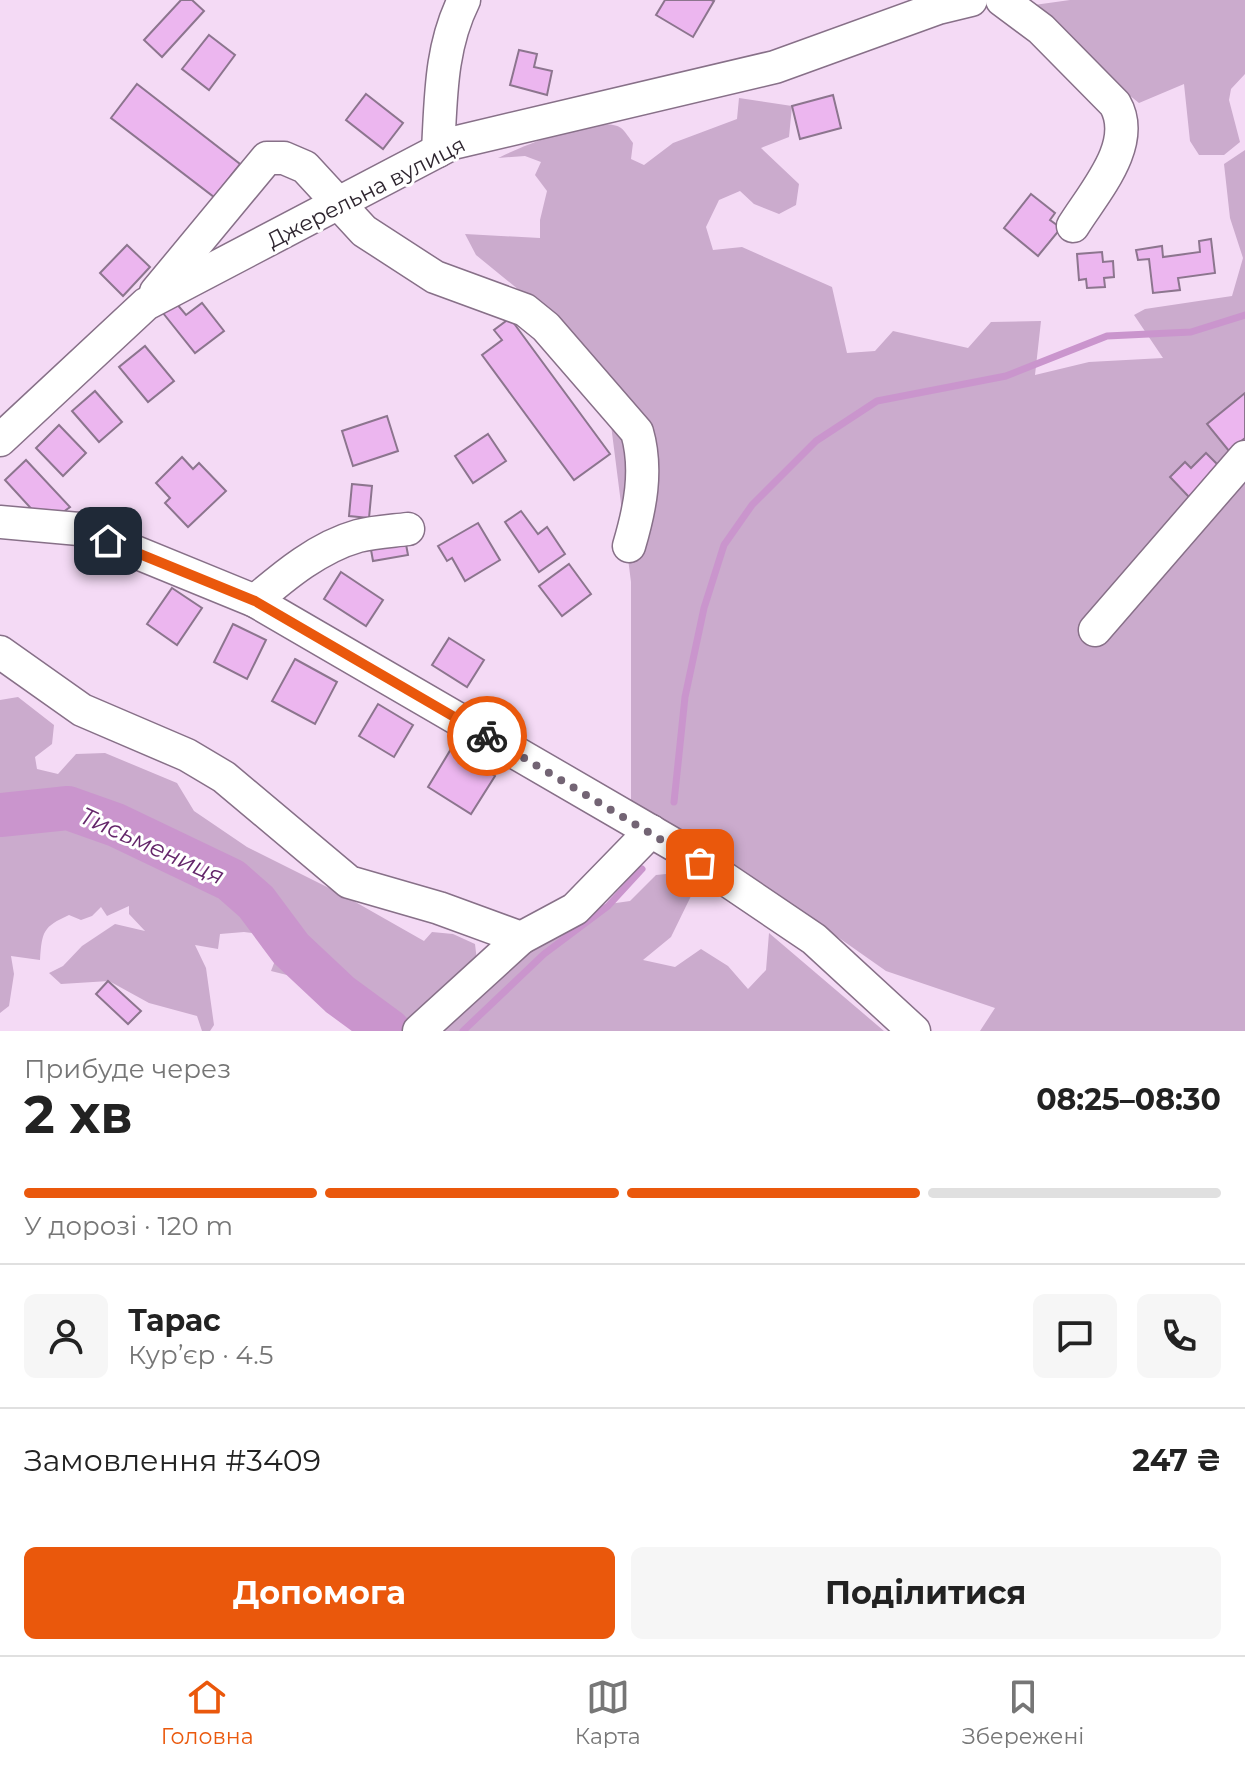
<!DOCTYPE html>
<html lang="uk">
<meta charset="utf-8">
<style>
body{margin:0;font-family:Montserrat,sans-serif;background:#f6f6f6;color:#222;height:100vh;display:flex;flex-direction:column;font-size:30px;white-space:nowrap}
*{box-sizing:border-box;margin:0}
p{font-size:26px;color:#767676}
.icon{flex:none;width:44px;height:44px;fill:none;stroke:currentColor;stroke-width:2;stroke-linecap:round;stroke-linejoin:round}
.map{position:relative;height:1031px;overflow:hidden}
.drawer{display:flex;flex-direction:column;background:#fff;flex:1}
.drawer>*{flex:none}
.pin{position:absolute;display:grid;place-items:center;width:68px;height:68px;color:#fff;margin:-34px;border-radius:16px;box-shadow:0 4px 12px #0006}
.courier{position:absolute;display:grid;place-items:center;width:80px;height:80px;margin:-40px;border:6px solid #ea580c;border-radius:50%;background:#fff;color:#222;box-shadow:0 2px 10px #0007}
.overview em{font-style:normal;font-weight:700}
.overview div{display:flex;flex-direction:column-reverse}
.overview{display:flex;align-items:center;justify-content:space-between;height:136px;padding:0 24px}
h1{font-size:52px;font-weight:700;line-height:60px}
.bar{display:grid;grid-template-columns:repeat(4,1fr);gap:12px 8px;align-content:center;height:96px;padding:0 24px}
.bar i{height:10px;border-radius:6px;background:#e0e0e0}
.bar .current{background:#ea580c}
.bar p{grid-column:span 4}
.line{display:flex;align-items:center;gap:20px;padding:0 24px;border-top:2px solid #e0e0e0}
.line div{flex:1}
.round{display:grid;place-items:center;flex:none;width:84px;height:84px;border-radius:12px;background:#f6f6f6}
.action{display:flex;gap:16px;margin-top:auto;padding:16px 24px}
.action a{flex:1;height:92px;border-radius:12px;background:#ea580c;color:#fff;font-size:32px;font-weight:700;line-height:92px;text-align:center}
.action a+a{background:#f6f6f6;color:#222}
.dock{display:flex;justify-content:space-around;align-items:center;height:112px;border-top:2px solid #e0e0e0;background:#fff;font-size:22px;color:#767676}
.dock a{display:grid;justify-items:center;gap:4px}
.dock .current{color:#ea580c}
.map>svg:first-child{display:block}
.green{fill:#cbabcd}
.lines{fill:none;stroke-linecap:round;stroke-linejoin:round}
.stream{stroke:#ca95cd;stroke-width:7}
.river{stroke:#ca95cd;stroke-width:44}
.building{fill:#ecb6ef;stroke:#8c758e;stroke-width:2}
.minor-casing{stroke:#877088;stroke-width:35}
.minor{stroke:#fff;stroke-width:32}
.done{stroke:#736474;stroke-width:8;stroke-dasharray:0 14.4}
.route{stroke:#ea580c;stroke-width:10}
.labels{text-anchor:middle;stroke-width:6;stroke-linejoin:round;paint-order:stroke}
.street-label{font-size:22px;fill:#2e252f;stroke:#fff}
.water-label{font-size:24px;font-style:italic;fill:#64266a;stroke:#fff}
</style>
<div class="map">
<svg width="1245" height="1031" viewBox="0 0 1245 1031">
<rect width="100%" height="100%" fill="#f4daf5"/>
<!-- green -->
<g class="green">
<polygon points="1070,0 1245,0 1245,74 1231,89 1229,100 1240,142 1224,155 1199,155 1190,141 1184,84 1139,103 1020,7"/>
<path d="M739,98L792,106L789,137L761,148L799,184L796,205L779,214L754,204L740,191L719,200L706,227L713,250L742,247L832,287L847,353L875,351L893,331L968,348L991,322L1041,321L1035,375L1089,362L1163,358L1134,315L1145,309L1232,296L1243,258L1230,218L1224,164L1245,150V1031H980L995,1008L886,971L707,845L631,806V582L604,370L579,339L476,255L465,234L540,238V220L547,191L535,175L541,162L525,156L498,158C520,147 601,113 621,128C625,131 630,139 633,143L631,159L644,165L673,143L737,119Z"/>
<path d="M18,697L54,725L52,744L35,757L37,769L58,774L76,754L105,753L177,783L194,811L247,847L343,895L424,941L432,932L453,934L475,944L477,961L595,906L630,901L656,875L666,874L692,894L671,937L643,960L675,967L701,949L728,966L748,989L766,970L769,933L884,1031H357L358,1021L373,998L367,992L335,1017L328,1006L330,991L311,981L271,971L278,953L263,948L260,934L244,932L220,934L218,949L195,945L206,968L214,1025L210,1031H202L197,1016L149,1003L109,981L61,984L49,973L63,966L82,946L115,924L145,931L129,914V906L107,916L101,907L92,916L81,920L69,915C43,927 42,931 40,960L11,956L14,974L9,1006L0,1013V700Z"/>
</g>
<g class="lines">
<!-- stream -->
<g class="stream">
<polyline points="674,802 685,697 704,608 724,545 752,505 816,441 877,401 1006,376 1107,336 1191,332 1245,315"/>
<polyline points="463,1031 544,954 608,906 642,869"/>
</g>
<!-- river -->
<polyline class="river" points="0,815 68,808 116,825 231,880 256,902 291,949 340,995 389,1031"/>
</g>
<!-- building -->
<g class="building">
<polygon points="181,0 192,0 204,11 162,57 144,40"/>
<polygon points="665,0 711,0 714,1 693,37 656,15"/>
<polygon points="209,35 235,55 209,90 182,69"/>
<polygon points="519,50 537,54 534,67 552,71 547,95 510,85"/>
<polygon points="137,84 240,164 214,197 111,118"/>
<polygon points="366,94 403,123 383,149 346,120"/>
<polygon points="833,95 841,128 800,139 792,106"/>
<polygon points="1031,194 1055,213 1050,220 1061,228 1038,256 1004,228"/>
<polygon points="1211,239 1215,273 1178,278 1180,290 1153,293 1149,259 1138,260 1136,250 1162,246 1163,257 1200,252 1199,241"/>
<polygon points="127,245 150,267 123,296 100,273"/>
<polygon points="1102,252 1103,262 1113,261 1114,277 1104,278 1105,287 1087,288 1086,279 1079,280 1077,254"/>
<polygon points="176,303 186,315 202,303 224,331 195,353 163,313"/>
<polygon points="510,318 610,454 574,480 482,355 502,340 494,330"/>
<polygon points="145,346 174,381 148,402 119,367"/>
<polygon points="95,391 122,422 99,442 72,411"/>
<polygon points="1245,393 1245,438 1229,451 1207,424"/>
<polygon points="387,416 398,451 353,466 342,431"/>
<polygon points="59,425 86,453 63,476 36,448"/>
<polygon points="488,434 506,461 473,483 455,456"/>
<polygon points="1206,453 1220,467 1189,497 1170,477 1185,462 1191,468"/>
<polygon points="182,457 193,469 199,463 226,491 188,527 165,503 170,498 156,483"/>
<polygon points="26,460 70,507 58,516 38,516 5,480"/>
<polygon points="352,484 372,486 369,518 349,516"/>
<polygon points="521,511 538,534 547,527 565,554 539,572 505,522"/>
<polygon points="478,523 500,560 465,581 452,558 447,561 438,546"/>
<polygon points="405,539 408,555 373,561 370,544"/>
<polygon points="569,564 591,594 562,616 539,586"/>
<polygon points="341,572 383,600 366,626 324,599"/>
<polygon points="172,588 202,608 177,645 147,624"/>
<polygon points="233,624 266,640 247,679 214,662"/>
<polygon points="449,638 484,660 467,687 432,665"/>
<polygon points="295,659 337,682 315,724 272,701"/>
<polygon points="378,704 413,725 394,757 359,736"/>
<polygon points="451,749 495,776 471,814 428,787"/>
<polygon points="108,981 141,1011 128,1024 96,994"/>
</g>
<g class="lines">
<defs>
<g id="minor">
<path d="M1002,0L1041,29L1115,104C1138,144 1094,192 1073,226"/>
<path d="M438,151C441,99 440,48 464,0"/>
<path d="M156,292L267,158H284L305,167L364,231L435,277L525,310L546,327L637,432C648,470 640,509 629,546"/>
<polyline points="0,440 146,304 453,143 775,67 938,8 971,0"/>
<polyline points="0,522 79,529 255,601 678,847 814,939 914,1031"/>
<path d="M255,601C285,575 319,547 358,536C373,532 392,531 408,529"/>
<polyline points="1095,630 1245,457"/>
<polyline points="0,652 82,710 187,755 224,777 349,882 439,908 521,938 575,909 651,831"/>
<polyline points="419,1031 521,938"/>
</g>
</defs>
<!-- minor casing -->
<use href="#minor" class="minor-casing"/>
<!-- minor -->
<use href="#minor" class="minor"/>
</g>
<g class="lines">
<!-- done -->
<polyline class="done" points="487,736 700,863"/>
<!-- route -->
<polyline class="route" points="108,541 255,601 487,736"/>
</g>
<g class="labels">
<!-- street labels -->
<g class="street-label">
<text transform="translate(366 192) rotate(-27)" y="8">Джерельна вулиця</text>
</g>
<!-- water labels -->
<g class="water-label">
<text transform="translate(152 846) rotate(24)" y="8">Тисьмениця</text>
</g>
</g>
</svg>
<div class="pin" style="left:700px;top:863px;background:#ea580c"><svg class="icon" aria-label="bag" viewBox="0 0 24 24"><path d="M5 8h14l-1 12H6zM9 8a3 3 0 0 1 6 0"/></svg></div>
<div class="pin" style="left:108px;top:541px;background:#1f2937"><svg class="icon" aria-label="home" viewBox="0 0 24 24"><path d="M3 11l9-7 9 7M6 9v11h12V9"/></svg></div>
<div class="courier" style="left:487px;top:736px"><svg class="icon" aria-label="bike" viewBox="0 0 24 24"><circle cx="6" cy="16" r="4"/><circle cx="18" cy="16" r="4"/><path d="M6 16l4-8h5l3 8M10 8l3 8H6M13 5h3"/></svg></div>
</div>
<section class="drawer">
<div class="overview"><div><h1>2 хв</h1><p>Прибуде через</p></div><em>08:25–08:30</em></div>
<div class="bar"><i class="current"></i><i class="current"></i><i class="current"></i><i></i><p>У дорозі · 120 m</p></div>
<div class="line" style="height:144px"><a class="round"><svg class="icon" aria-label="person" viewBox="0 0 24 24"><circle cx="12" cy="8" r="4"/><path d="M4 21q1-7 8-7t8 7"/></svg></a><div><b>Тарас</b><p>Кур’єр · 4.5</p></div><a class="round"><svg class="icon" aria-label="chat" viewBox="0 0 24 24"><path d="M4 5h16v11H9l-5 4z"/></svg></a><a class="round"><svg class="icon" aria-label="phone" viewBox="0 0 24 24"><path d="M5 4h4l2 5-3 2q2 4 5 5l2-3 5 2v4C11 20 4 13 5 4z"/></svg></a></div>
<div class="line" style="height:104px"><div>Замовлення #3409</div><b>247 ₴</b></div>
<div class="action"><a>Допомога</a><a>Поділитися</a></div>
</section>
<nav class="dock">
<a class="current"><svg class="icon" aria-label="home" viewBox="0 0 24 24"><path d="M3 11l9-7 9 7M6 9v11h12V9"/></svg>Головна</a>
<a><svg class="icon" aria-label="map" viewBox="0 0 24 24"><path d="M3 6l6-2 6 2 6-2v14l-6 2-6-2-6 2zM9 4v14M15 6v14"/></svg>Карта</a>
<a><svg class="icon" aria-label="saved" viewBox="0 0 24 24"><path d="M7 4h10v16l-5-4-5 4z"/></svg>Збережені</a>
</nav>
